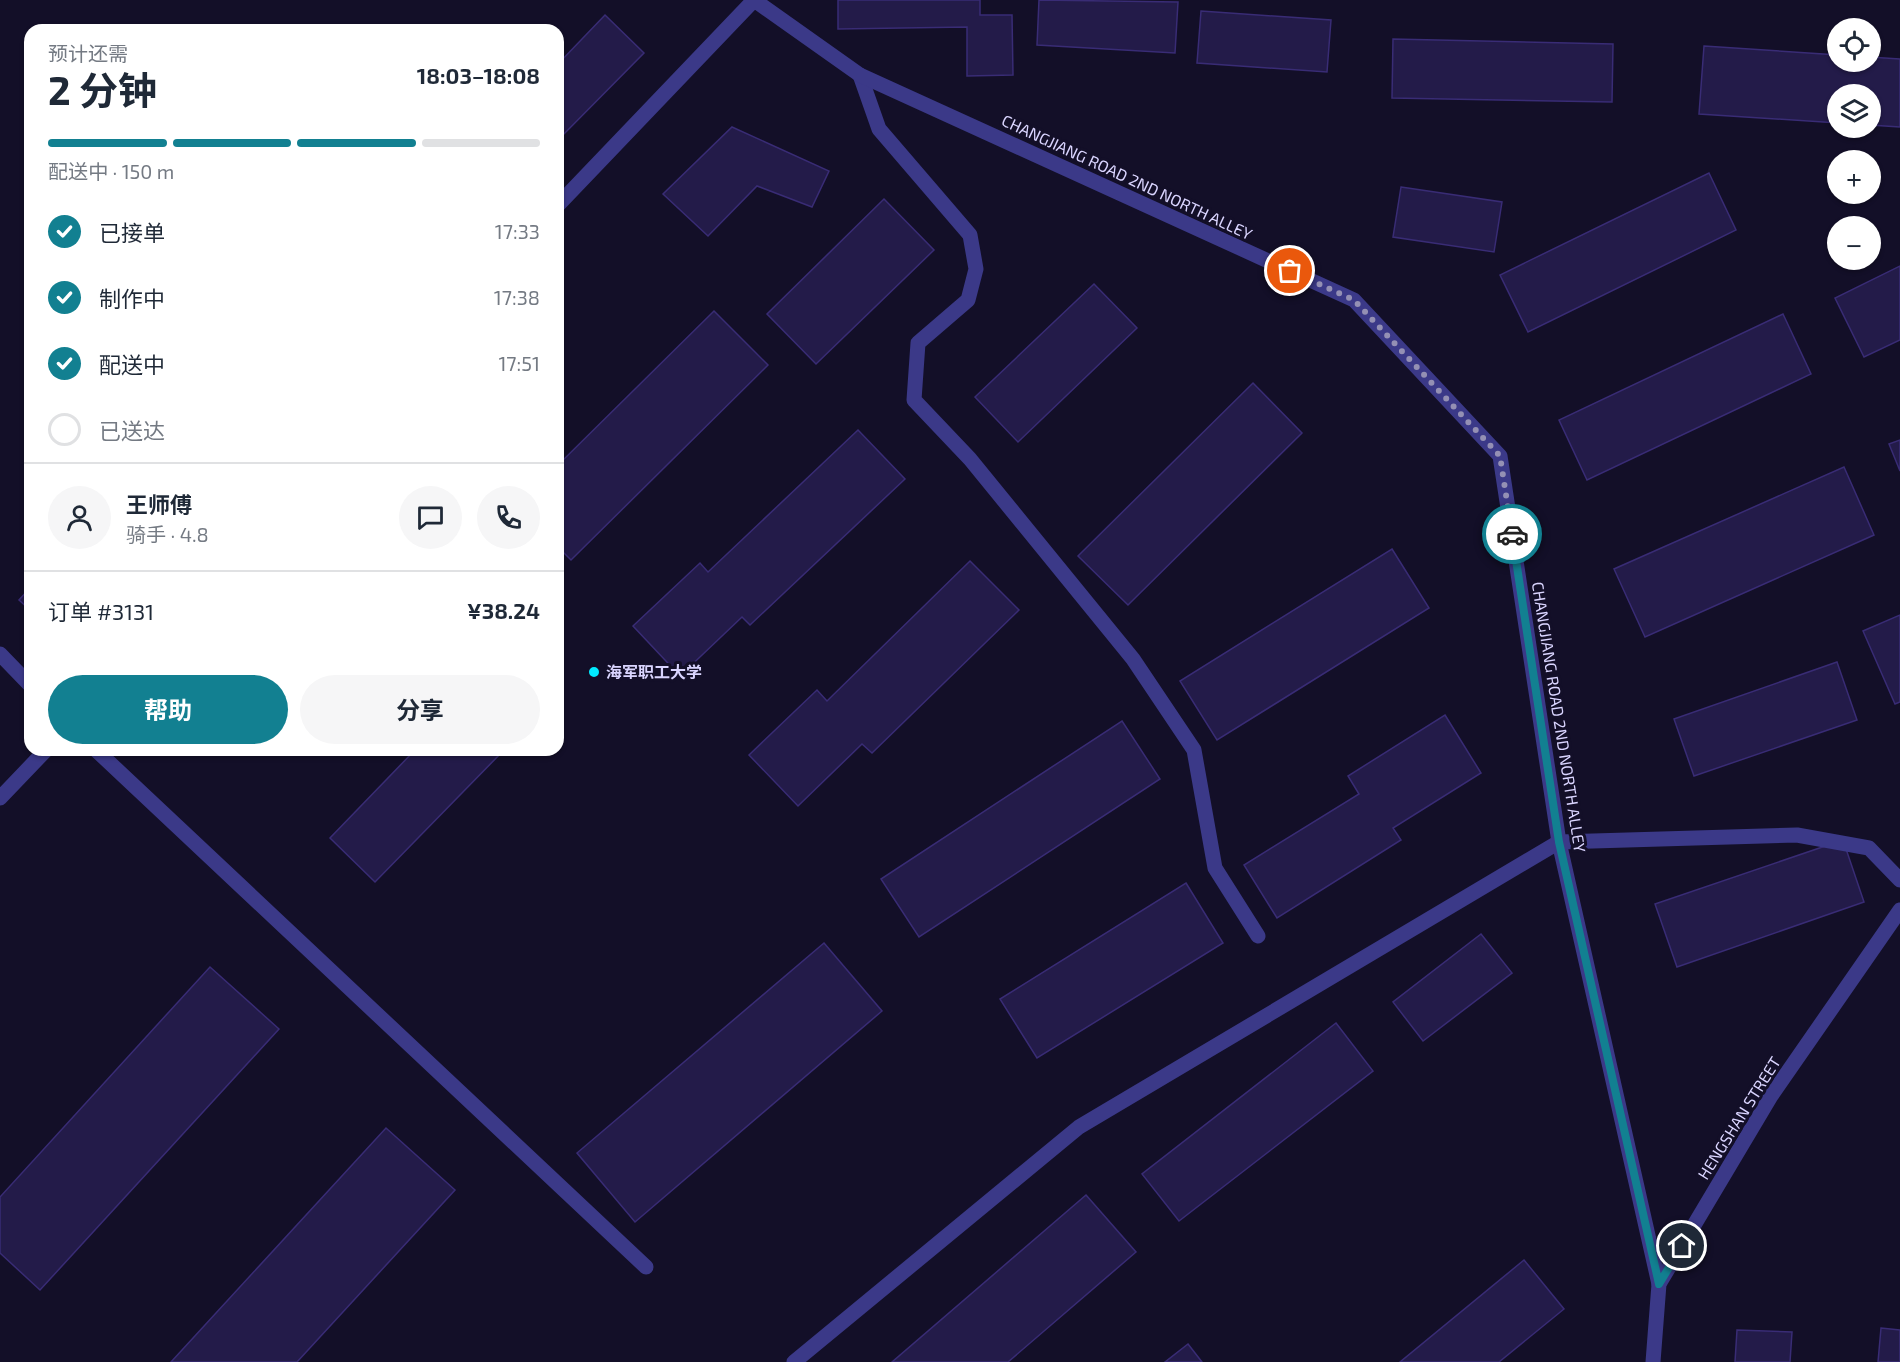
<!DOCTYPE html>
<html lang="zh">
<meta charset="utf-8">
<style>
body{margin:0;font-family:"Exo 2","Noto Sans SC",sans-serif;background:#f6f6f7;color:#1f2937;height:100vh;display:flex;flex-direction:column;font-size:22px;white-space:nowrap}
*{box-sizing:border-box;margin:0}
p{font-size:20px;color:#747a83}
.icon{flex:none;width:33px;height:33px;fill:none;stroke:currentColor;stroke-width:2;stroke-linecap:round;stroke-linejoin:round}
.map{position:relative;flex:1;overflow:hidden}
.drawer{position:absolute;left:24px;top:24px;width:540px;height:732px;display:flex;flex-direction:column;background:#fff;border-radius:18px;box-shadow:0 2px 4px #0004}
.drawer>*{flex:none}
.controls{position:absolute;left:1827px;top:18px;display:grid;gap:12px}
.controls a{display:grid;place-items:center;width:54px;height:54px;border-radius:50%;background:#fff;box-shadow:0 2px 4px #0004;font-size:30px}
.pin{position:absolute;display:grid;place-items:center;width:51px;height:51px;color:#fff;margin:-26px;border:3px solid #fff;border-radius:50%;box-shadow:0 2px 6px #0007}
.courier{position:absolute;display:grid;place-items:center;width:60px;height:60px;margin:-30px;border:4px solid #128091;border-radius:50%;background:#fff;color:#222;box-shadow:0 2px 8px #0007}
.headline em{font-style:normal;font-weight:700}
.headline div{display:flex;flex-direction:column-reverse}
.headline{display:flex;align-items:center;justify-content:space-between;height:102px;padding:0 24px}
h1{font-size:39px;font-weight:700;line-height:45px}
.bar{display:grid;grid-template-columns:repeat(4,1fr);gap:9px 6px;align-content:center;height:72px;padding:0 24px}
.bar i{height:8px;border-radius:4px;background:#e0e1e3}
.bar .current{background:#128091}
.bar p{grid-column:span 4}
.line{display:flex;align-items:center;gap:15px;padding:0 24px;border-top:2px solid #e0e1e3}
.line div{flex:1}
.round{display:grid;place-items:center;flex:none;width:63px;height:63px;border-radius:32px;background:#f6f6f7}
ol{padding:0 24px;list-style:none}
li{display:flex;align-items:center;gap:18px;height:66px}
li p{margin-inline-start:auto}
li .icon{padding:6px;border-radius:50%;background:#128091;color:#fff;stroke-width:4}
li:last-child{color:#747a83}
li i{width:33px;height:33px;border:3px solid #e0e1e3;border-radius:50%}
.action{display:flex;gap:12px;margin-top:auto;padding:12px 24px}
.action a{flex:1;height:69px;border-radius:36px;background:#128091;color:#fff;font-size:24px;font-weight:700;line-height:69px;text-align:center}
.action a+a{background:#f6f6f7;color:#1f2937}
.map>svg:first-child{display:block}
.building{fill:#231b49;stroke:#392c75;stroke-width:1.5}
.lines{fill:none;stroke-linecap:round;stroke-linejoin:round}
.minor{stroke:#3b3988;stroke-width:15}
.done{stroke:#9490b4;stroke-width:6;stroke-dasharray:0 10.8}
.route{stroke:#128091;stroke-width:8}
.poi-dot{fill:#01eaff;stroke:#130f28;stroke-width:2}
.labels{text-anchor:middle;stroke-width:6;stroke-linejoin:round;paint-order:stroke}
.street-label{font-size:16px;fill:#dad5ff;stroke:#130f28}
.poi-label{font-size:16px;font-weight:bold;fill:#dad5ff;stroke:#130f28;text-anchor:start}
</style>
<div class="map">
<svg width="1900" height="1362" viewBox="0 0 1900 1362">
<rect width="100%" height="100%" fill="#130f28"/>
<!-- building -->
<g class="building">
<polygon points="838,0 980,0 980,15 1012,15 1013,75 967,76 967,27 838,29"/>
<polygon points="1039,0 1178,2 1175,53 1037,45"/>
<polygon points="1201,11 1331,20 1327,72 1197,63"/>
<polygon points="605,15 644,53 559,139 558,64"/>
<polygon points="1393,39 1613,44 1612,102 1392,98"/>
<polygon points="1704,46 1838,55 1838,62 1870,62 1870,57 1900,59 1900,127 1870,125 1870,94 1838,94 1838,123 1699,114"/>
<polygon points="732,127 829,171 812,207 757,186 708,236 663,194"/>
<polygon points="1709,173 1736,230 1528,332 1500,275"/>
<polygon points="1401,187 1502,202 1494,252 1393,237"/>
<polygon points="884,199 934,250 816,364 767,314"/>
<polygon points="1900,266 1900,340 1864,357 1835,298"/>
<polygon points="1094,284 1137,328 1018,442 975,397"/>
<polygon points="714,311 768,365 571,560 558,547 558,465"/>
<polygon points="1783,314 1811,374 1587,480 1559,420"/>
<polygon points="1253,383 1302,433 1128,605 1078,556"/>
<polygon points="858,430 905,479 750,625 742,617 680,676 633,626 700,563 708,572"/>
<polygon points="1900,440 1900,471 1889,444"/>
<polygon points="1844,467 1874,535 1645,637 1614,569"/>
<polygon points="1392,549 1429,608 1217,740 1180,681"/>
<polygon points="970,561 1019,610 872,753 862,744 798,806 749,755 817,690 827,701"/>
<polygon points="30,588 30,610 19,600"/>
<polygon points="1900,615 1900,702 1895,704 1863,631"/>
<polygon points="1837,662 1857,720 1694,776 1674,719"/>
<polygon points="1445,715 1481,773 1393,828 1401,840 1277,918 1244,865 1359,794 1348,776"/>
<polygon points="1122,721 1160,779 919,937 881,879"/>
<polygon points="415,750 504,750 375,882 330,838"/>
<polygon points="1843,840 1864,902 1677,967 1655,904"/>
<polygon points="1186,883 1223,943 1037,1058 1000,999"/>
<polygon points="1481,934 1512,973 1423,1041 1393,1002"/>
<polygon points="824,943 882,1011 635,1222 577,1153"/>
<polygon points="210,967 279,1029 40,1290 0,1253 0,1197"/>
<polygon points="1336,1023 1373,1071 1179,1221 1142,1174"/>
<polygon points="386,1128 455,1190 297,1362 171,1362"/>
<polygon points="1086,1195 1136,1252 1008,1362 892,1362"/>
<polygon points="1524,1260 1564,1309 1499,1362 1400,1362"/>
<polygon points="1881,1328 1900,1330 1900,1362 1878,1362"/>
<polygon points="1737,1330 1792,1332 1790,1362 1735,1362"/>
<polygon points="1188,1344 1202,1362 1165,1362"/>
</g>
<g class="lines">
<!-- minor -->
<g class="minor">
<polyline points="860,75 879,129 970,235 976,269 968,300 918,343 914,400 970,459 1133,659 1194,750 1215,868 1258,936"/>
<polyline points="558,205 754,0 860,75 1354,300 1500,456 1559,842 1659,1284"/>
<polyline points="0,654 30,685"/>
<polyline points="96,750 646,1267"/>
<polyline points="0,798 46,750"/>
<polyline points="794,1362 1079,1127 1559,842 1797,835 1869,848 1900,880"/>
<polyline points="1653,1362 1659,1284 1771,1096 1900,910"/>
</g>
</g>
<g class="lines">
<!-- done -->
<polyline class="done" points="1290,271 1354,300 1500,456 1512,534"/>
<!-- route -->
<polyline class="route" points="1512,534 1559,842 1659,1284 1682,1246"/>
</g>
<!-- markers -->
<circle class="poi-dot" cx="594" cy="672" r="6"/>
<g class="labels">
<!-- street labels -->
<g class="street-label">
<text transform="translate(1127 177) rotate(25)" y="6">CHANGJIANG ROAD 2ND NORTH ALLEY</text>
<text transform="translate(1559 717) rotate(81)" y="6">CHANGJIANG ROAD 2ND NORTH ALLEY</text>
<text transform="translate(1739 1118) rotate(-58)" y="6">HENGSHAN STREET</text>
</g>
<!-- poi labels -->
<g class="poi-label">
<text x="606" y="678">海军职工大学</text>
</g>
</g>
</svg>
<div class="controls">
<a><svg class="icon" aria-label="locate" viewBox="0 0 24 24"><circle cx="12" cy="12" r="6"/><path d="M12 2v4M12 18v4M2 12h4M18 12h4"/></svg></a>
<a><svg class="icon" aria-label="layers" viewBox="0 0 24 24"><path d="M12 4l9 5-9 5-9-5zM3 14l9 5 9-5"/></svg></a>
<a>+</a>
<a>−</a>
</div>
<div class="pin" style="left:1290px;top:271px;background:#ea580c"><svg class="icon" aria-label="bag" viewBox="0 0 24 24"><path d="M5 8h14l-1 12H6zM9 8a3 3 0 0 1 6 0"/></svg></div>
<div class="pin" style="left:1682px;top:1246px;background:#1f2937"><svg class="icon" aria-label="home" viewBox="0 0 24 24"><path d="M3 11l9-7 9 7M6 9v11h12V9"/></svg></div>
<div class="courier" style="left:1512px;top:534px"><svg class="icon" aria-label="car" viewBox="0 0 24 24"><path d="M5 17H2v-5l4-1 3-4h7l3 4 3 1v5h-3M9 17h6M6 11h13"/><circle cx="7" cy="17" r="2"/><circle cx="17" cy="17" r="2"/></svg></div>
<section class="drawer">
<div class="headline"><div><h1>2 分钟</h1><p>预计还需</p></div><em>18:03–18:08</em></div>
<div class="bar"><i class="current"></i><i class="current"></i><i class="current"></i><i></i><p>配送中 · 150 m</p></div>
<ol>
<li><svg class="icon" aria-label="check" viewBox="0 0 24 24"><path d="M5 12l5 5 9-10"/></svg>已接单<p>17:33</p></li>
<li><svg class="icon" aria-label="check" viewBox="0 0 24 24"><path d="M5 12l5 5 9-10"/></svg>制作中<p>17:38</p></li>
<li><svg class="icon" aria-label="check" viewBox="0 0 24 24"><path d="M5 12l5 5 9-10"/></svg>配送中<p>17:51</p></li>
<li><i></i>已送达</li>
</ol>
<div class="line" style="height:108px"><a class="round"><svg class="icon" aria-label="person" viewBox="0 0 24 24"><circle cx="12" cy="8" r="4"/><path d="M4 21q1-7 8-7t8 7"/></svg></a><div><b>王师傅</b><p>骑手 · 4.8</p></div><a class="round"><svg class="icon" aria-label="chat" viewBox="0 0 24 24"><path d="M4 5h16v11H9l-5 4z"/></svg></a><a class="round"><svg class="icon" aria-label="phone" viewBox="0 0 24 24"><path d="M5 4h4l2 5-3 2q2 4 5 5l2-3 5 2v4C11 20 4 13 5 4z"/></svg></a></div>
<div class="line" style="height:78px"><div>订单 #3131</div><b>¥38.24</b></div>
<div class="action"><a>帮助</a><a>分享</a></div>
</section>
</div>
